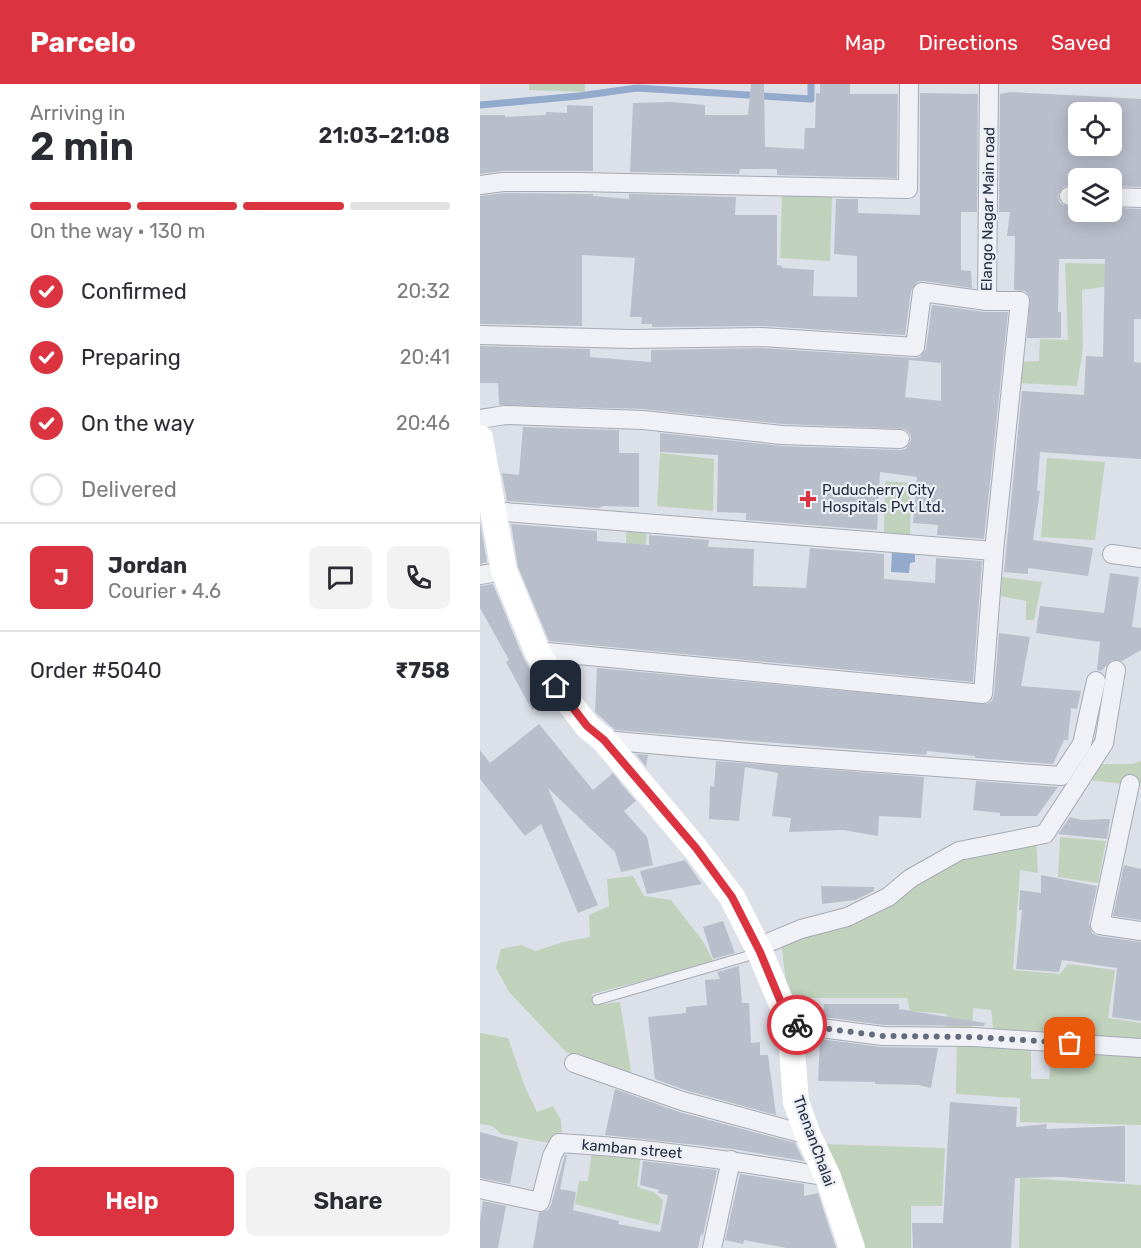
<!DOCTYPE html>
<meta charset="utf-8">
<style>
body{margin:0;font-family:Rubik,sans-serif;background:#f2f2f3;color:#2b2b33;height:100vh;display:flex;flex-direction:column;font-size:22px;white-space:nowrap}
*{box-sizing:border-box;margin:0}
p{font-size:20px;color:#7c7c81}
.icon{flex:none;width:33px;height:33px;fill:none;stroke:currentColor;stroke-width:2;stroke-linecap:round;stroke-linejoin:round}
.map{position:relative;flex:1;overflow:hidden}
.details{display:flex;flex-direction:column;background:#fff;width:480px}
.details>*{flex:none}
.tools{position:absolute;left:588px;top:18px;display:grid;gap:12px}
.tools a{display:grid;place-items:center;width:54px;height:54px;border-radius:9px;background:#fff;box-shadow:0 3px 15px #0003;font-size:30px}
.pin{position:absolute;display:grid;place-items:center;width:51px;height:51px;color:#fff;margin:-26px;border-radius:12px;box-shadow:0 3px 9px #0006}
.courier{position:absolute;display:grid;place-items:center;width:60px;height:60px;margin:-30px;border:4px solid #db3340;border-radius:50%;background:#fff;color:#222;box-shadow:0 2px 8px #0007}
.summary em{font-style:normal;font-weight:600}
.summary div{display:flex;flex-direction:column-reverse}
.summary{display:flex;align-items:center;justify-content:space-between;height:102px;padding:0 30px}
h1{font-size:39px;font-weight:600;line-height:45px}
.bar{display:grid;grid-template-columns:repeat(4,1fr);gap:9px 6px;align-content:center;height:72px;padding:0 30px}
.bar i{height:8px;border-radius:4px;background:#e1e1e2}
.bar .on{background:#db3340}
.bar p{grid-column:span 4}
.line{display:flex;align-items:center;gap:15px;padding:0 30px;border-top:2px solid #e1e1e2}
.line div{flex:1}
.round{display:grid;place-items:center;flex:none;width:63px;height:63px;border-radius:9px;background:#f2f2f3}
ol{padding:0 30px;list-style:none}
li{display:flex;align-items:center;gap:18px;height:66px}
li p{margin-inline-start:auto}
li .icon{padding:6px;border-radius:50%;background:#db3340;color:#fff;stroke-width:4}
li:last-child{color:#7c7c81}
li i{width:33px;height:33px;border:3px solid #e1e1e2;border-radius:50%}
.primary-button{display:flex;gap:12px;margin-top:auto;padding:12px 30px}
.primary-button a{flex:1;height:69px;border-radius:9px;background:#db3340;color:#fff;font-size:24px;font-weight:600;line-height:69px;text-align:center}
.primary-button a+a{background:#f2f2f3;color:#2b2b33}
header{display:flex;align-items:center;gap:36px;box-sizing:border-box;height:84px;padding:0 30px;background:#db3340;color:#fff}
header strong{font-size:28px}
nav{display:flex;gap:33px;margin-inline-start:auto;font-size:21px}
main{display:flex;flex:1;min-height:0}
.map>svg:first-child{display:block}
.green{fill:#c0d2bc}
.water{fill:#93aacc}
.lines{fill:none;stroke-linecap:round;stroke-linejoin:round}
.stream{stroke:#93aacc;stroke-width:7}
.building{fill:#b9becb;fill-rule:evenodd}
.lane-casing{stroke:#a5aab5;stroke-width:11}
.street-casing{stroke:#a5aab5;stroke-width:20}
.lane{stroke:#eff1f6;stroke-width:9}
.street{stroke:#eff1f6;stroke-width:18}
.secondary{stroke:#fff;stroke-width:26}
.done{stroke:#646b7a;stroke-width:6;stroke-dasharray:0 10.8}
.route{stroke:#db3340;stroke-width:8}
.poi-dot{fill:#db3340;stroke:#ebeff5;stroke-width:2}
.labels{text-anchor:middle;stroke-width:4.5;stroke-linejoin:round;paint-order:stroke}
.street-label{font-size:15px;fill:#242c3f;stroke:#ebeff5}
.poi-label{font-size:15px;fill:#242c3f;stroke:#ebeff5;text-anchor:start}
</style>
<header>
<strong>Parcelo</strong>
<nav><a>Map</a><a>Directions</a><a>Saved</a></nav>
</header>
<main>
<section class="details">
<div class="summary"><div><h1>2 min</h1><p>Arriving in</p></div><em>21:03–21:08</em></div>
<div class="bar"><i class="on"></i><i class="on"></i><i class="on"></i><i></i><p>On the way · 130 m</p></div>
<ol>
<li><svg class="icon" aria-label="check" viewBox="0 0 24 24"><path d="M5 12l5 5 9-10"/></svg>Confirmed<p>20:32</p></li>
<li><svg class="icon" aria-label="check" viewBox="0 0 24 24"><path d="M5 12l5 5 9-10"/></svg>Preparing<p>20:41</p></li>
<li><svg class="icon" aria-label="check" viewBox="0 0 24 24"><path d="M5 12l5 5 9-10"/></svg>On the way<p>20:46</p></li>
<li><i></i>Delivered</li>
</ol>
<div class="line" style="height:108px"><b class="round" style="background:#db3340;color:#fff">J</b><div><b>Jordan</b><p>Courier · 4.6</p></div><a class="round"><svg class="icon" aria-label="chat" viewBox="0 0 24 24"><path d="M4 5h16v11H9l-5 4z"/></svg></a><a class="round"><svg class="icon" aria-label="phone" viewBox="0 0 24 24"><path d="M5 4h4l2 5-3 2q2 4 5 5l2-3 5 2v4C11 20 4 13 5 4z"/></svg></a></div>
<div class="line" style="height:78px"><div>Order #5040</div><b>₹758</b></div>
<div class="primary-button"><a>Help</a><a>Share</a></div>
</section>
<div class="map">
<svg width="661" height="1164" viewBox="0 0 661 1164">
<rect width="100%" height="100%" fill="#dce0e8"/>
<!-- green -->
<g class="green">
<polygon points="49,0 105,0 105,8 49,6"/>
<polygon points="302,112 352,112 350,177 300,174"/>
<polygon points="585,179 636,180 636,201 602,206 603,264 597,302 538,299 539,278 559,277 560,255 588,256"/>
<polygon points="180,369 234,375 233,427 177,422"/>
<polygon points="567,374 625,378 615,456 561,453"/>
<polygon points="405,397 431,399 430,451 404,450"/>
<polygon points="147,442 167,443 163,501 143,501"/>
<polygon points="522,493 562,498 554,536 546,536 546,517 521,512"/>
<polygon points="661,677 661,702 609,696 616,680 652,680"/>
<polygon points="556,753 558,789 540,786 533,886 580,890 588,880 635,886 628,934 661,939 661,961 514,951 511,926 493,924 492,950 465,948 467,930 430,927 427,914 308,914 301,858 481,769"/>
<polygon points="580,753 626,757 618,799 578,793"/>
<polygon points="153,792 164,812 191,816 222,856 234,878 112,910 115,921 140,918 152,993 86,968 29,908 16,884 21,865 41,861 56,867 83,858 110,853 109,831 129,822 127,795"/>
<polygon points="0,949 28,954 45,1003 57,1028 73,1022 81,1036 82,1053 69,1059 21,1050 12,1042 0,1040"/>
<polygon points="477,955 551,958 551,995 569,995 573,964 661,970 661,1041 540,1038 540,1014 476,1010"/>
<polygon points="342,1060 465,1064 462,1122 431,1122 431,1164 375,1164"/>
<polygon points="112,1067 161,1069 157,1103 173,1108 183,1116 179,1141 95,1120 99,1097 108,1097"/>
<polygon points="540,1094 661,1101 661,1164 539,1164"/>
</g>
<!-- water -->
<polygon class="water" points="412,466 435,466 435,478 430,479 429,489 411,488"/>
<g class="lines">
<!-- stream -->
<polyline class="stream" points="0,21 99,12 157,4 331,15 331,0"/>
</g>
<!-- building -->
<g class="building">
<polygon points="271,0 284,0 285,63 324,65 325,44 335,44 336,9 340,9 340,0 370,0 370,10 418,10 417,94 297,91 297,85 260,85 259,90 150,88 153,19 192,18 225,21 225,31 268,31"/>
<path d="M530,8L661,15V103L632,102V94H598V101L584,102L578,111L579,117L583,121L598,123V128H632V124L661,125V235H654V278L661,279V375L560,368L557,407H560L553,456L613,464L608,492L548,484V490L524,488L542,307L604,311L606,272L623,273L625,175H579L578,228H581V254H547L550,213L545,207L534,206L535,152H527L530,128H519L520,10ZM598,28H632V62H598Z"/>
<polygon points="440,9 498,10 497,128 481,128 481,186 491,187 492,204 444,197 437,198 431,207 425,251 283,242 172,243 172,240 161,240 162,233 150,233 155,174 102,171 102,242 0,240 0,112 24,109 113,110 113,112 149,115 149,110 256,113 255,131 297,131 297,181 302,182 302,184 334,186 333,212 377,213 377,172 354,170 356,115 378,115 378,129 440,131"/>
<polygon points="87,21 113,22 113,87 23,87 0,90 0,31 25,31 25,33 66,31 66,28 87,29"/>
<path d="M452,221L505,228H528L504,455L457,451L458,441L433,439L437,393L400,388L397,446L266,436V429L237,428L238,371L180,368V349L302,362L420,366L426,365L431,356L430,350L425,345L303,340L163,325L19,321L18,299H0V262L110,265V273L171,278V266L282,264L435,274L440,273L446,265ZM429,276L461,279V317L425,313Z"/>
<polygon points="43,343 139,346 139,369 159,369 159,423 123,422 118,424 27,417 22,389 39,391"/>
<polygon points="0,438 7,478 0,480"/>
<polygon points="31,440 117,447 117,457 169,461 169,451 229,456 228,463 274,465 273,502 326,504 330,464 404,470 404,495 455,499 456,474 502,477 493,598 69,557 38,483"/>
<polygon points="630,489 659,493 652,543 661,544 661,566 642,577 632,576 621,587 617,586 620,558 556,549 560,522 624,529"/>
<polygon points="13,500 43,573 69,617 52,626 26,578 29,576 0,524 0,502"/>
<polygon points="519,549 550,553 541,602 601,607 597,625 591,624 588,656 584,656 573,680 495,674 495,672 447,667 446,671 135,646 115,628 117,584 507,620 512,617 514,611"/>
<polygon points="59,640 113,706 133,689 142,701 156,717 144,727 167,753 173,781 141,788 135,768 68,704 118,821 98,829 61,740 45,752 0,695 0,666 10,679"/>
<polygon points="156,670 168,671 166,683"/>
<polygon points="236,677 444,693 441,734 399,732 398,752 363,746 309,748 311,734 292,732 298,689 265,683 259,737 229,735 230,702 234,703"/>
<polygon points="496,697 564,702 578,703 557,732 520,732 520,729 493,726"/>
<polygon points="590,733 602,736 630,735 627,755 578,750"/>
<polygon points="205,776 222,800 167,810 160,787"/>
<polygon points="644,781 661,785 661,836 633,832"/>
<polygon points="561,791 617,802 609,839 612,849 618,852 661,858 661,937 632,933 637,884 582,876 579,888 536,885 542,826 539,826 540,806 561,809"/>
<polygon points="341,802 394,803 394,807 375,816 342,820"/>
<polygon points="243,837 255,869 233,875 223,843"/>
<polygon points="259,882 262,919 269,919 271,959 280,958 280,971 288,971 296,1031 205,1006 175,995 168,933 206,929 206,923 227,921 225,896 240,895 237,888"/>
<polygon points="344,920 419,920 419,925 505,939 504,942 404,941 343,933"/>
<polygon points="340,955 402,963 458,964 451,1004 439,1001 395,1000 395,998 338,997"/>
<polygon points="135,1005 199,1028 315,1059 324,1077 253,1065 125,1051"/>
<polygon points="470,1018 537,1023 536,1043 567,1040 566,1045 645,1042 645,1098 581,1093 535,1094 531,1164 433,1164 432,1139 463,1139"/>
<polygon points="0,1048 38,1058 30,1100 0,1094"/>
<polygon points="85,1071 87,1071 80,1105 96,1108 93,1126 139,1137 138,1140 180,1148 188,1111 178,1109 179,1106 160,1101 163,1077 237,1086 223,1151 221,1150 218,1164 53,1164 59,1129 68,1126 71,1121"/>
<polygon points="260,1090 324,1100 324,1112 338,1109 356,1164 307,1164 264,1156 263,1160 245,1156"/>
<polygon points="3,1117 26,1122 18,1164 0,1164 0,1137"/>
</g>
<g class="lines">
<defs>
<polyline id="lane" points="117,916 278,869"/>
<g id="street">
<polyline points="0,101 23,98 99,98 428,105 429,0"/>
<polyline points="589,112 598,112"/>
<polyline points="632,113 661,114"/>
<polyline points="0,251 151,255 282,253 435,263 442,208 507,217"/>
<polyline points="0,335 25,331 163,336 302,351 420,355"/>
<polyline points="13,427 514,467"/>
<polyline points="632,470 661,474"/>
<polyline points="0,491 24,487"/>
<polyline points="57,567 503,610 514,467 540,217 507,217 509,0"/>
<polyline points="124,656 292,671 581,692 602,660 616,597"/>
<polyline points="650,700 620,841 661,847"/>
<polyline points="278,863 321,845 367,833 408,813 431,794 479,767 565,750 624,659 636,586"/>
<polyline points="310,940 403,952 494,953 661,964"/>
<polyline points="94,979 202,1017 328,1051"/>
<path d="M0,1105L60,1118L72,1072L79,1059C170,1064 258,1077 348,1093"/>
<polyline points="232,1164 251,1076"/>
</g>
</defs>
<!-- lane casing -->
<use href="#lane" class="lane-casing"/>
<!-- street casing -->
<use href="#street" class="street-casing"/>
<!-- lane -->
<use href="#lane" class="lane"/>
<!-- street -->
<use href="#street" class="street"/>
<!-- secondary -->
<polyline class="secondary" points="0,354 24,487 57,567 76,601 107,642 124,656 215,764 252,813 280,868 310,940 316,1018 328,1051 348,1093 372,1164"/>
</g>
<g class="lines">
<!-- done -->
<polyline class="done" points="317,941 403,952 494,953 590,959"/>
<!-- route -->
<polyline class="route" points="76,602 107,642 124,656 216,764 252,813 280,868 310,940 317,941"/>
</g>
<!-- markers -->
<path class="poi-dot" d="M325 406h6v6h6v6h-6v6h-6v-6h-6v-6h6z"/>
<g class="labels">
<!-- street labels -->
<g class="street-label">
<text transform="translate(508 125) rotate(-89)" y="5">Elango Nagar Main road</text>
<text transform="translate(334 1057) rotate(70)" y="5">ThenanChalai</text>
<text transform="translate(152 1065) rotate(5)" y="5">kamban street</text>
</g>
<!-- poi labels -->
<g class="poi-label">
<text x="342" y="411">Puducherry City<tspan x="342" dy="17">Hospitals Pvt Ltd.</tspan></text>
</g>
</g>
</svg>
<div class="tools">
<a><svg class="icon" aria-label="locate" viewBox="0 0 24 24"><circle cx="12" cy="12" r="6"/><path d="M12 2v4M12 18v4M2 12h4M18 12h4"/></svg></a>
<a><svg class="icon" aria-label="layers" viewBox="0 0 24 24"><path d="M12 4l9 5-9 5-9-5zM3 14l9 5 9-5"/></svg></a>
</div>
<div class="pin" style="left:590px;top:959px;background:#ea580c"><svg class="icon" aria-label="bag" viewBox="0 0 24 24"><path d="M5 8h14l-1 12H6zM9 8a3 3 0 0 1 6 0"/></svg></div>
<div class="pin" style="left:76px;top:602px;background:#1f2937"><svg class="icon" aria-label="home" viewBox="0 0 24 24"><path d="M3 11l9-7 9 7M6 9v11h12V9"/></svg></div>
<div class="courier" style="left:317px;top:941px"><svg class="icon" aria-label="bike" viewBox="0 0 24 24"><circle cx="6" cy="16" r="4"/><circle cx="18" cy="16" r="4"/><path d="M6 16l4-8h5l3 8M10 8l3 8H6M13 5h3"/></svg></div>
</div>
</main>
